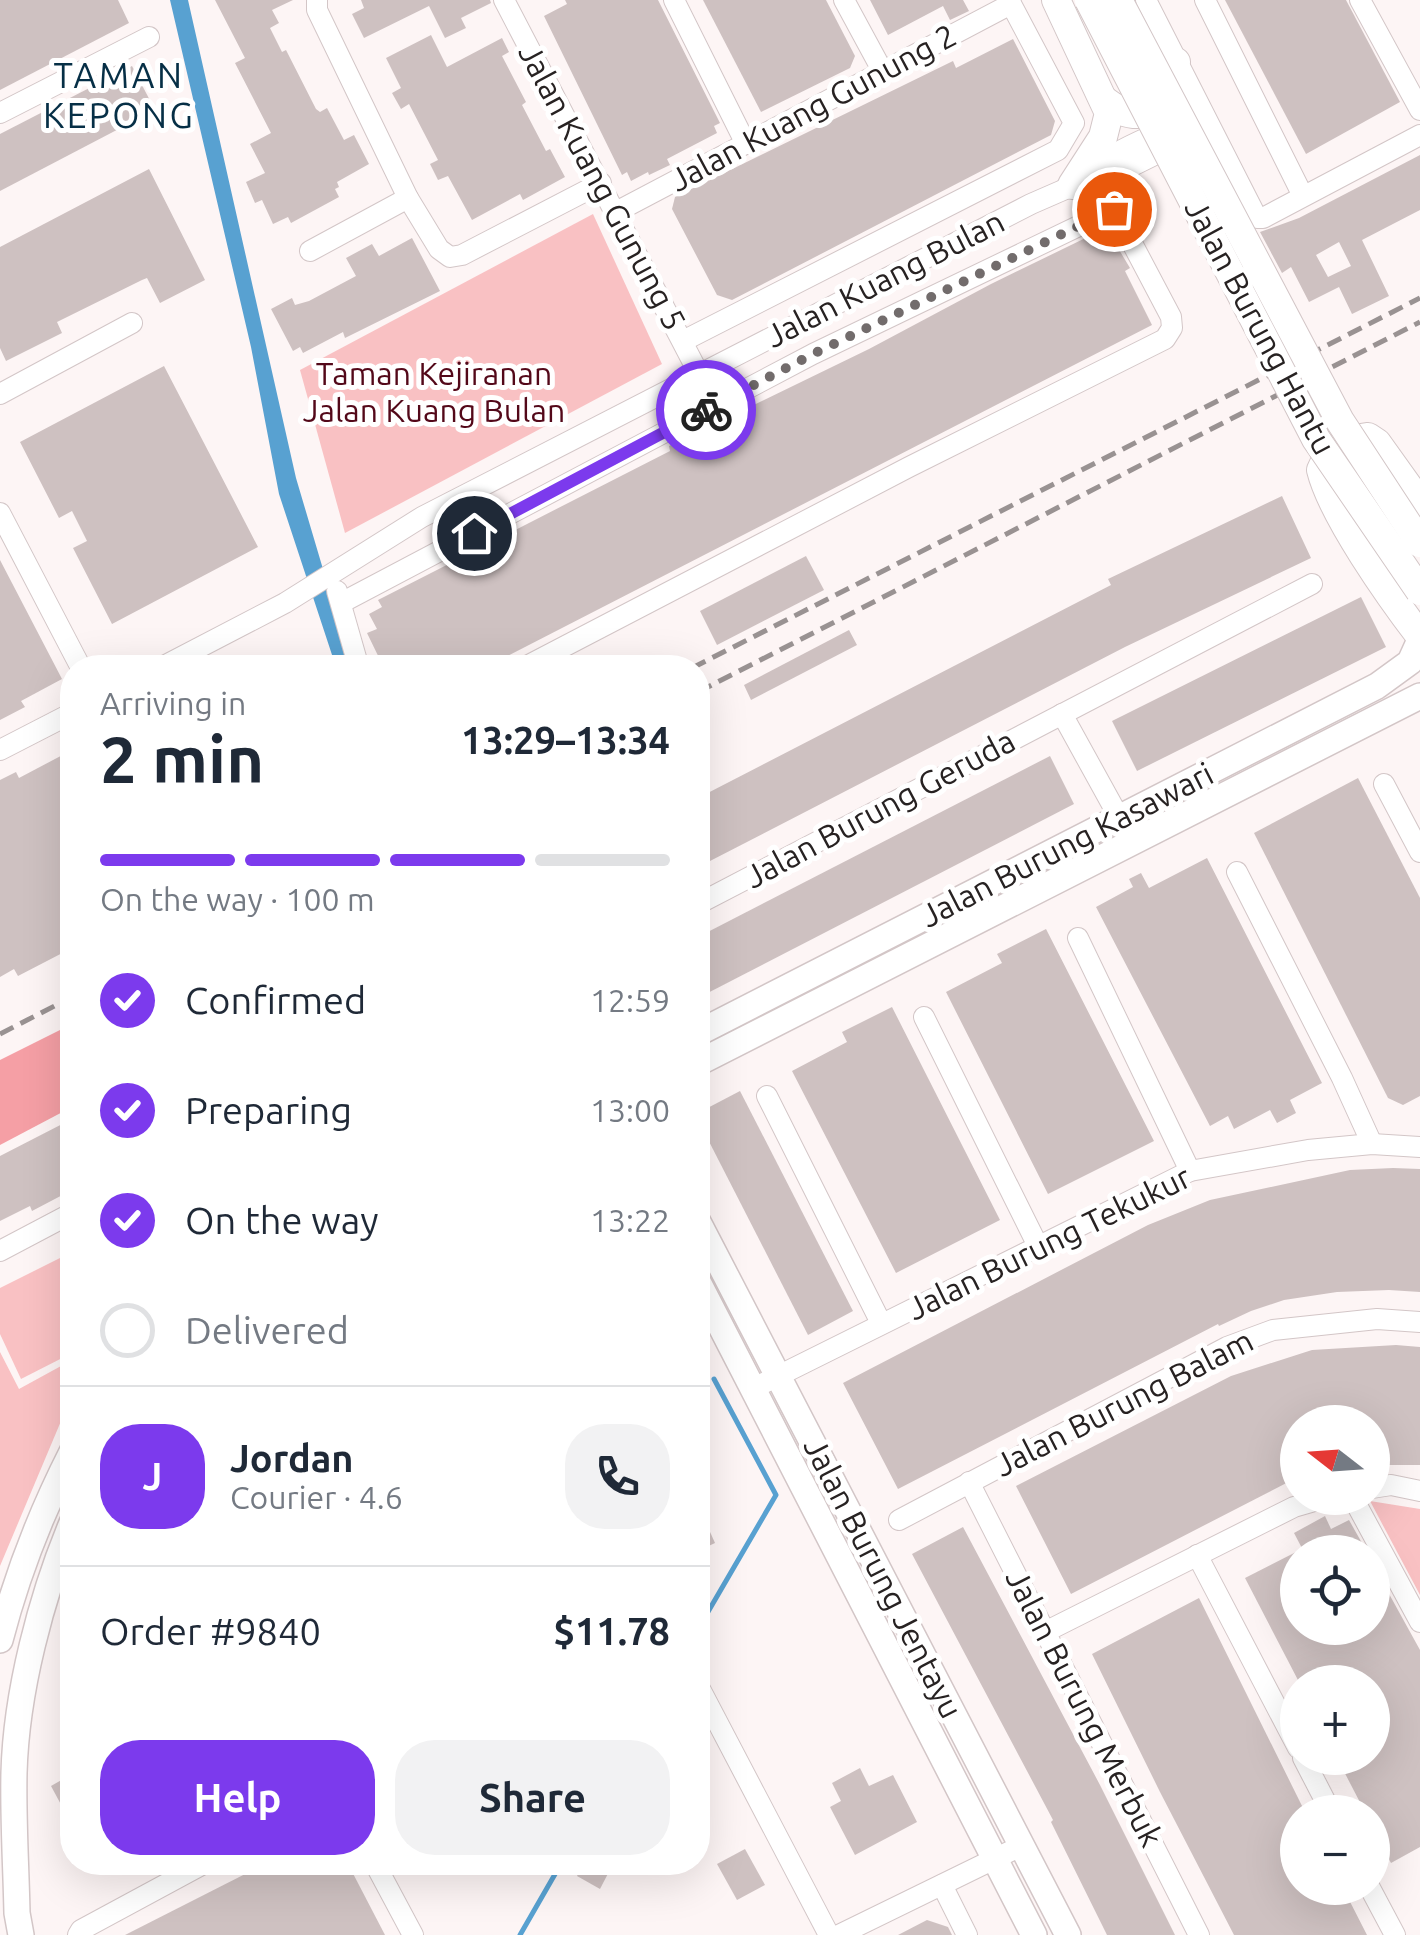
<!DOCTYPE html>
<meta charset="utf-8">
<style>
body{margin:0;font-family:Ubuntu,sans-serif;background:#f2f2f3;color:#1f2937;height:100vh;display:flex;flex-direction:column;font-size:38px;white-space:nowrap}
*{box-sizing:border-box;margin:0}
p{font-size:32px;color:#747a83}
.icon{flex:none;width:55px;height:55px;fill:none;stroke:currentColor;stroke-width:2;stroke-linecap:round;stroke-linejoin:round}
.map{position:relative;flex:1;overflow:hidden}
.sheet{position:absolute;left:60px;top:655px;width:650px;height:1220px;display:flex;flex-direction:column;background:#fff;border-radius:40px;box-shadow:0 10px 40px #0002}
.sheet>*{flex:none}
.needle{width:65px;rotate:287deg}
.tools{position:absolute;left:1280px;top:1405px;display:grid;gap:20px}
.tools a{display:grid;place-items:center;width:110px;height:110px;border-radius:50%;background:#fff;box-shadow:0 10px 40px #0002;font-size:50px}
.pin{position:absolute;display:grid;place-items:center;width:85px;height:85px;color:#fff;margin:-42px;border:5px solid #fff;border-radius:50%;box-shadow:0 2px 10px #0007}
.courier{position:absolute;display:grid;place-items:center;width:100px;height:100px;margin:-50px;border:8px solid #7c3aed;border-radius:50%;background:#fff;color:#222;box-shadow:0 2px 12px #0007}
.head em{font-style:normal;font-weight:700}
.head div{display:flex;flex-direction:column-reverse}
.head{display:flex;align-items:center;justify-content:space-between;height:170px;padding:0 40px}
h1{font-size:65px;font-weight:700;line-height:75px}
.bar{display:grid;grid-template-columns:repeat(4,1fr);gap:15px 10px;align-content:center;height:120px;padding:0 40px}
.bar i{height:12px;border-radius:8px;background:#e0e1e3}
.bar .current{background:#7c3aed}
.bar p{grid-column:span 4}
.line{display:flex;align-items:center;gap:25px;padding:0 40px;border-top:2px solid #e0e1e3}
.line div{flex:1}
.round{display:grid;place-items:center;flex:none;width:105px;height:105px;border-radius:40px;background:#f2f2f3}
ol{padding:0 40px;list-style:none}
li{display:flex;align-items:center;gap:30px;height:110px}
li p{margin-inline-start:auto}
li .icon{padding:10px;border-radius:50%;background:#7c3aed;color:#fff;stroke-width:4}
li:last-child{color:#747a83}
li i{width:55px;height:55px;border:5px solid #e0e1e3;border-radius:50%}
.action{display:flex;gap:20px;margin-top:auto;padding:20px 40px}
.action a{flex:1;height:115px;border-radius:40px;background:#7c3aed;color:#fff;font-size:40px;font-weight:700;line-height:115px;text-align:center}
.action a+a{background:#f2f2f3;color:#1f2937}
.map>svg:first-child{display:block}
.green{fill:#f9c1c3}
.forest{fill:#f59fa5}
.water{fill:#58a1d1}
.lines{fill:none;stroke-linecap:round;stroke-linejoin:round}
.stream{stroke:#58a1d1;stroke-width:5}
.building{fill:#cec1c1;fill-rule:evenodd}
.minor-casing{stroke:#d3c6c7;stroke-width:22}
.tertiary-casing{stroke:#d3c6c7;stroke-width:28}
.secondary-casing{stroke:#d3c6c7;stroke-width:30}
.minor{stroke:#fff;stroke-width:20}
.tertiary{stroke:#fff;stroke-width:25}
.secondary{stroke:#fff;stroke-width:28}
.rail{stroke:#999292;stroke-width:5;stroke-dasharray:15 8;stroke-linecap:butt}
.secondary-bridge-casing{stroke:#d3c6c7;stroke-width:30;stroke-linecap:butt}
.secondary-bridge{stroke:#fff;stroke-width:28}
.done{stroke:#726c6c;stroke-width:10;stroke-dasharray:0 18}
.route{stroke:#7c3aed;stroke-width:12}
.labels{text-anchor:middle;stroke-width:10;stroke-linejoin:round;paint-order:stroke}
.street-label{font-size:32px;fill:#272222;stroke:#fff}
.park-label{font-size:32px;fill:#530819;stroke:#fff}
.neighbourhood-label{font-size:35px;letter-spacing:2.5px;fill:#062f46;stroke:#fff}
</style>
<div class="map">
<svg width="1420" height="1935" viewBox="0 0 1420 1935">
<rect width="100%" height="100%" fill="#fdf5f5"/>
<!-- green -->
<g class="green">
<polygon points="593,214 662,364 345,533 300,370"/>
<polygon points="72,1252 72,1353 21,1379 0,1334 0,1288"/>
<polygon points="0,1352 19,1389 72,1360 72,1395 0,1566"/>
<polygon points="1370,1501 1420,1509 1420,1595"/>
</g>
<!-- forest -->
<polygon class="forest" points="72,1024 72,1107 0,1145 0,1060"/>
<!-- water -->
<polygon class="water" points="170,0 188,0 296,478 352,667 336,667 279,494 251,347"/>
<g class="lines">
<!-- stream -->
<g class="stream">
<polyline points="698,1629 776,1495 714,1379"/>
<polyline points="520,1935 562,1862"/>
</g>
</g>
<!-- building -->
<g class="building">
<polygon points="0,0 118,0 129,23 0,90"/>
<polygon points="215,0 293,0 272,10 279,23 270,28 282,52 286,50 316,109 320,112 327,108 344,140 354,135 369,164 337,182 339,187 335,189 339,197 291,223 288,217 273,224 262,200 255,203 246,182 265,173 250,144 271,133 235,63 245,58"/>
<polygon points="361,0 490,0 491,3 461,18 466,28 445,38 429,6 364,38 352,14 364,8"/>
<polygon points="565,0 658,0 720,123 714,126 717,133 667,159 670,165 649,175 648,172 631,181 627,172 622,175 544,16 567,4"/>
<polygon points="703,0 826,0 855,56 850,68 761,112"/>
<polygon points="870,0 963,0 969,11 950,20 943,6 888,35"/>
<polygon points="1225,0 1346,0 1400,102 1306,154"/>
<polygon points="431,35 447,67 502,38 509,52 502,56 526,102 522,105 546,151 550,149 565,177 523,200 520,194 472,220 448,176 438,180 430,164 438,160 409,104 401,109 392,93 401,88 386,58"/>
<polygon points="1013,39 1055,121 1051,135 732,300 717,295 672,209 675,197 953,61 956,68"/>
<polygon points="132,66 155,110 0,191 0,134"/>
<path d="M1420,155V210L1362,240L1389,296L1352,314L1339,287L1309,302L1291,267L1282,273L1260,232L1299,218ZM1339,242L1351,266L1328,277L1316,255Z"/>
<polygon points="149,169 205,280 160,303 147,278 142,280 57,322 62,333 6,361 0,348 0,247"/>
<polygon points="1106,228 1130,268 1125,271 1152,325 484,668 384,668 367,633 377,629 369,614 382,607 378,600 670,451 669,446 869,349 991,284"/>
<polygon points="412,238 440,291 345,338 343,332 303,353 300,347 293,351 271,309 292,298 295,305 309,301 356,276 346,258 372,244 379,256"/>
<polygon points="164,366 258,547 112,624 73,548 87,541 72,511 59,518 20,442"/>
<polygon points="1282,496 1311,558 1125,647 710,861 698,837 698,798 1111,585 1108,579"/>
<polygon points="806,556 824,590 717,645 700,611"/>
<polygon points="0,560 62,679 21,701 25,707 0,720"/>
<polygon points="1361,597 1386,647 1137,771 1112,721"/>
<polygon points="849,630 857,645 751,700 744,685"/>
<polygon points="72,750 72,948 18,976 14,969 0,977 0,780 16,772 19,778"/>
<polygon points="1050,756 1074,804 698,998 698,937"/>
<polygon points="1358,778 1420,898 1420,1096 1403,1105 1388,1098 1254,833"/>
<polygon points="1207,858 1322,1083 1290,1100 1296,1113 1277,1123 1270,1110 1234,1129 1228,1116 1210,1126 1096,907 1133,887 1129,879 1141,873 1149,888"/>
<polygon points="1046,929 1154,1141 1048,1194 946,992 1002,963 997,954"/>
<polygon points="892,1007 1000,1220 896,1273 792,1071 847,1042 842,1032"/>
<polygon points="740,1091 853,1311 808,1335 698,1120 698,1113"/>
<polygon points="72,1119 72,1190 32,1211 30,1206 0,1221 0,1156"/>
<polygon points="1393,1168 1420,1169 1420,1292 1389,1290 1337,1292 1284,1300 1251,1311 1219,1326 1218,1324 898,1489 843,1383 1148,1225 1210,1200 1350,1170"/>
<polygon points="1396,1345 1420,1347 1420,1465 1372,1465 1372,1422 1298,1422 1298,1477 1071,1594 1016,1486 1231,1376 1312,1350"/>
<polygon points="698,1505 715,1543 698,1551"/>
<polygon points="1325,1516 1331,1529 1349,1520 1367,1552 1304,1552 1294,1533"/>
<polygon points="963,1527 1100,1785 1175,1935 1107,1935 1051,1822 1053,1820 912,1554"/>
<polygon points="1298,1551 1298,1628 1372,1628 1372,1563 1420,1650 1420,1847 1391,1863 1372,1827 1372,1812 1365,1812 1337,1758 1372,1758 1372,1682 1299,1682 1245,1578"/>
<polygon points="1199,1598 1305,1812 1298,1812 1298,1888 1343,1888 1367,1935 1234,1935 1160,1792 1092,1654"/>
<polygon points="860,1768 869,1786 893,1775 917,1822 855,1855 830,1807 841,1801 832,1783"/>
<polygon points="72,1774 72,1825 51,1786"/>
<polygon points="745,1849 765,1885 737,1900 717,1864"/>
<polygon points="269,1862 347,1862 385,1935 125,1935"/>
<polygon points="584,1862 614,1862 600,1889 577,1876"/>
<polygon points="927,1920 948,1927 952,1935 898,1935"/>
</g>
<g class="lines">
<defs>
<g id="minor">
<polyline points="317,0 317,10 408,198 439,249 450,257 462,255 601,183"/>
<polyline points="504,0 699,374"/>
<polyline points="674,0 746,144"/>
<polyline points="844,0 883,72"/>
<polyline points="1146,0 1257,218 1263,218 1420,135"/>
<polyline points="1205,0 1303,196"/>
<polyline points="1360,0 1420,110"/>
<polyline points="0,113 149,37"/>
<path d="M1090,175C1108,152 1142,141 1168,128"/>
<polyline points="616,212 1011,4"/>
<polyline points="310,251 408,198"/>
<polyline points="683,341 1058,150 1074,123 1009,0"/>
<polyline points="0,394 132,323"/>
<polyline points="0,513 81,668"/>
<polyline points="337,591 359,668"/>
<polyline points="341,603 813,354 1114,209"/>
<polyline points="160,668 285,603 422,517 1031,204 1086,180 1104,180 1209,128"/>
<polyline points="523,668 909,467 1165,339 1172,328 1171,317 1114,209 1100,171"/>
<polyline points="1062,714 1126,830"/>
<polyline points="0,750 72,713"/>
<polyline points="1384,784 1420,852"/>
<polyline points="1237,872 1342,1078 1372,1144"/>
<polyline points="698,904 1312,584"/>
<polyline points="1078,938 1190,1171"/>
<polyline points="924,1017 1038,1246"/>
<polyline points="767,1096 881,1323"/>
<polyline points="0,1251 72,1213"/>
<polyline points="764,1383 1190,1171 1308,1150 1372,1144 1420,1147"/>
<polyline points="969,1482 1199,1935"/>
<polyline points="1372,1488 1391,1485 1420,1491"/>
<polyline points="1353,1498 1420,1622"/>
<polyline points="899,1520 1227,1347 1273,1330 1377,1319 1420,1322"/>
<polyline points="1197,1555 1298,1748"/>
<polyline points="1045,1632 1294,1507 1325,1498"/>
<polyline points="698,1685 829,1935"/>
<polyline points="1303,1758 1331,1812"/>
<polyline points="374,1862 413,1935"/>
<polyline points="942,1885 967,1935"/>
<polyline points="1370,1888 1395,1935"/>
<polyline points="78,1935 81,1930 207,1862"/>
<polyline points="839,1935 1021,1846"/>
</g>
<g id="tertiary">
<polyline points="698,1033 1377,686 1410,662 1420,640"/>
<polyline points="698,1063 1420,696"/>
<polyline points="698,1222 1068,1935"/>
<polyline points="698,1282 1034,1935"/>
<path d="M0,1640C17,1574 41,1513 72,1452"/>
<path d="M21,1935L17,1913C16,1866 13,1819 14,1773C16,1693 41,1597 72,1523"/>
</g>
<g id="secondary">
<polyline points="1056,0 1109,113 1103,137 1072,185"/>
<path d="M1105,101C1126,118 1155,121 1169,94C1174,85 1174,72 1176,62"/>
<path d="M1420,503L1377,443L1368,437C1348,439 1328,451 1321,470C1332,515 1391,598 1420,636"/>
</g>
</defs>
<!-- minor casing -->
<use href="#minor" class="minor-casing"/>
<!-- tertiary casing -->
<use href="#tertiary" class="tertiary-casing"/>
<!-- secondary casing -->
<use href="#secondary" class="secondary-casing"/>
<!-- minor -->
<use href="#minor" class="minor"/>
<!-- tertiary -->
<use href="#tertiary" class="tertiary"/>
<!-- secondary -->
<use href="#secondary" class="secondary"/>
<!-- rail -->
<g class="rail">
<polyline points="692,668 1420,298"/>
<polyline points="698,692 1420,322"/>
<polyline points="0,1034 72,997"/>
</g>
<defs>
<g id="secondary-bridge">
<polyline points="1089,0 1316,439 1420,591"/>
<polyline points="1118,0 1340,421 1420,543"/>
</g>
</defs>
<!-- secondary-bridge casing -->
<use href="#secondary-bridge" class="secondary-bridge-casing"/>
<!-- secondary-bridge -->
<use href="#secondary-bridge" class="secondary-bridge"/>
</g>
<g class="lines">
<!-- done -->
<polyline class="done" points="706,410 813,354 1114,209"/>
<!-- route -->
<polyline class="route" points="474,533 706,410"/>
</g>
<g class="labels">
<!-- street labels -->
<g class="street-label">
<text transform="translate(813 108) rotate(-28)" y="11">Jalan Kuang Gunung 2</text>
<text transform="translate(602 187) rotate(62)" y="11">Jalan Kuang Gunung 5</text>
<text transform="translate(885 279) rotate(-27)" y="11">Jalan Kuang Bulan</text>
<text transform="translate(1260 327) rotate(62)" y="11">Jalan Burung Hantu</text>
<text transform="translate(880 809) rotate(-28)" y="11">Jalan Burung Geruda</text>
<text transform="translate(1067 845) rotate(-27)" y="11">Jalan Burung Kasawari</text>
<text transform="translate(1049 1243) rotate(-26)" y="11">Jalan Burung Tekukur</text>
<text transform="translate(1124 1403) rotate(-27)" y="11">Jalan Burung Balam</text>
<text transform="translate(883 1578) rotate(63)" y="11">Jalan Burung Jentayu</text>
<text transform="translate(1084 1708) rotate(63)" y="11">Jalan Burung Merbuk</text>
</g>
<!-- park labels -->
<g class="park-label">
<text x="434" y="385">Taman Kejiranan<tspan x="434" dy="37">Jalan Kuang Bulan</tspan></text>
</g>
<!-- neighbourhood labels -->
<g class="neighbourhood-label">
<text x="119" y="88">TAMAN<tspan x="119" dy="40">KEPONG</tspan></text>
</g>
</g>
</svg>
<div class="tools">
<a><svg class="needle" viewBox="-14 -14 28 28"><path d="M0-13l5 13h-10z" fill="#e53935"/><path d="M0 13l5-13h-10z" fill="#747a83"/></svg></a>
<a><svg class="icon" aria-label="locate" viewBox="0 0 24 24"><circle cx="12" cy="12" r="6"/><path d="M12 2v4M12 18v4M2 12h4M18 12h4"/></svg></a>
<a>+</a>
<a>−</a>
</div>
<div class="pin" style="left:1114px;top:209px;background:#ea580c"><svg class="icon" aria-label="bag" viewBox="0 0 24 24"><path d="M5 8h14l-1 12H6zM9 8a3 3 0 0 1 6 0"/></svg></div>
<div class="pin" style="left:474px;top:533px;background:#1f2937"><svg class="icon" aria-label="home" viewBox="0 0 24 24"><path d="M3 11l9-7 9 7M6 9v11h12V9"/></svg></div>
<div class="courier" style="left:706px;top:410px"><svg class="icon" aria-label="bike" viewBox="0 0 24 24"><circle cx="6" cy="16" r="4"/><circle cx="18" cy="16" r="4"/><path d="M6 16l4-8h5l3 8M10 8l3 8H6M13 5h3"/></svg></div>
<section class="sheet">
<div class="head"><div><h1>2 min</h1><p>Arriving in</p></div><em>13:29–13:34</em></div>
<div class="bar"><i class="current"></i><i class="current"></i><i class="current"></i><i></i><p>On the way · 100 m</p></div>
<ol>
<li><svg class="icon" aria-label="check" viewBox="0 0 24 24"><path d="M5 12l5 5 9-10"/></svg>Confirmed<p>12:59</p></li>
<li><svg class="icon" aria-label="check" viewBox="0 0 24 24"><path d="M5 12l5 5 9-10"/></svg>Preparing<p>13:00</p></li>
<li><svg class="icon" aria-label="check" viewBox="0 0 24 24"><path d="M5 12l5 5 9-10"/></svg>On the way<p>13:22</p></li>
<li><i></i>Delivered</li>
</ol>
<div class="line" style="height:180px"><b class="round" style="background:#7c3aed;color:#fff">J</b><div><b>Jordan</b><p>Courier · 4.6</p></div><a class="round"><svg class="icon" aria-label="phone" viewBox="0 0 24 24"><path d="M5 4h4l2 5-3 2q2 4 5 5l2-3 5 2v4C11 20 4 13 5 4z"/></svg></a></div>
<div class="line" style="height:130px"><div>Order #9840</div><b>$11.78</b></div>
<div class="action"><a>Help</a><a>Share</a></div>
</section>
</div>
